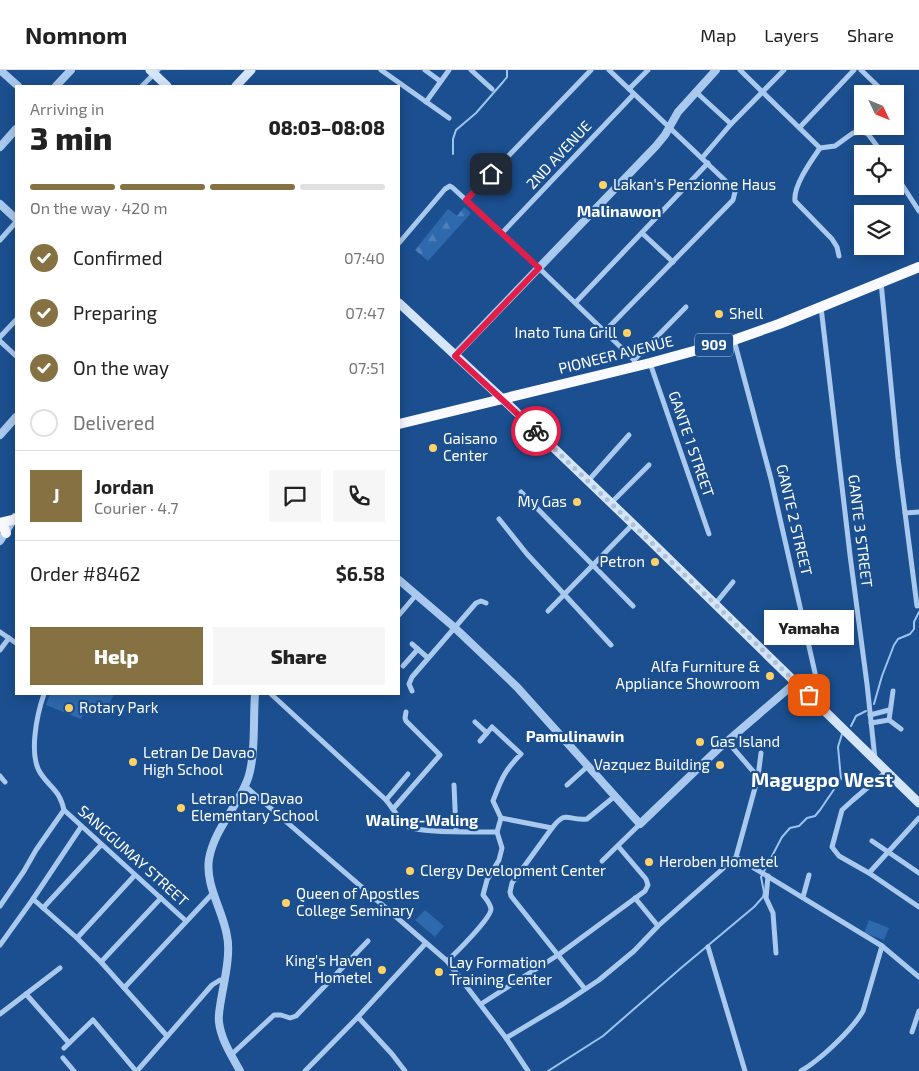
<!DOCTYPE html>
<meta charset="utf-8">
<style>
body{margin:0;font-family:"Exo 2",sans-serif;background:#f6f6f6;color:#222;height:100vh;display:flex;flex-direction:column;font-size:19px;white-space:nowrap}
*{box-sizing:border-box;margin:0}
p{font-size:16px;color:#767676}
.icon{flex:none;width:28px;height:28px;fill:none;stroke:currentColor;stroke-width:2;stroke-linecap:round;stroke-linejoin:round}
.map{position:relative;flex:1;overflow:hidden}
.drawer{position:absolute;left:15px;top:15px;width:385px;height:610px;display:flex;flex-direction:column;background:#fff;border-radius:0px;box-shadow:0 2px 12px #0003}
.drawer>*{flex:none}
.needle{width:32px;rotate:133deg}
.buttons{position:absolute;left:854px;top:15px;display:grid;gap:10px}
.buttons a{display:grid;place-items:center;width:50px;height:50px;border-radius:0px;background:#fff;box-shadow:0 2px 12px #0003;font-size:25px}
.pin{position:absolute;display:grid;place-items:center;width:42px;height:42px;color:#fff;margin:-21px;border-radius:10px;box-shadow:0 2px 8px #0006}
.courier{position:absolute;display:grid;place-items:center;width:50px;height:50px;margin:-25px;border:4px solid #e11d48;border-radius:50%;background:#fff;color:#222;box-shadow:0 1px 6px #0007}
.bubble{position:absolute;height:35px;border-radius:0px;background:#fff;box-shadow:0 2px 12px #0003;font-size:16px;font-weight:800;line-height:35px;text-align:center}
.summary em{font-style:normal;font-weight:800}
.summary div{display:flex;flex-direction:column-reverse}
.summary{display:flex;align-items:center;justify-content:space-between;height:85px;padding:0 15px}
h1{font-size:32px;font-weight:800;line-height:38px}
.bar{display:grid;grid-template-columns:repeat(4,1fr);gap:8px 5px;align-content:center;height:60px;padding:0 15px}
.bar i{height:6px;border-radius:4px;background:#e0e0e0}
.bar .current{background:#857141}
.bar p{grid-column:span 4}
.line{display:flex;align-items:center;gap:12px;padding:0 15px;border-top:1px solid #e0e0e0}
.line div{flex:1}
.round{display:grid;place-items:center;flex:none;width:52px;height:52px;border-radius:0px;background:#f6f6f6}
ol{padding:0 15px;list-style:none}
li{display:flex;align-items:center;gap:15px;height:55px}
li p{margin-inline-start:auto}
li .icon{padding:5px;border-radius:50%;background:#857141;color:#fff;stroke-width:4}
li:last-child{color:#767676}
li i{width:28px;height:28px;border:2px solid #e0e0e0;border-radius:50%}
.primary-button{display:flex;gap:10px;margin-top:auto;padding:10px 15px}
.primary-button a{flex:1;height:58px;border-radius:0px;background:#857141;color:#fff;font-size:20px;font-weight:800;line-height:58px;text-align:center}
.primary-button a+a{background:#f6f6f6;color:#222}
header{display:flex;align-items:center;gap:30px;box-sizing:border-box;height:70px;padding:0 25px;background:#fff;border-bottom:1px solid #e0e0e0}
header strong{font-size:24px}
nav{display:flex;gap:28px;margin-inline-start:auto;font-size:18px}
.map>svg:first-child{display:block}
.forest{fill:url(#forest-firs)}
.park{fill:#2e69ad}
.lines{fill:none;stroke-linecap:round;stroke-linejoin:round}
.stream{stroke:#9cc4f0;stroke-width:2}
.minor{stroke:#a9c9ee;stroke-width:5}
.tertiary{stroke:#a9c9ee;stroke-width:8}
.secondary{stroke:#d6e6fa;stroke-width:9}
.trunk{stroke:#f8faff;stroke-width:10}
.done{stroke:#afc1d8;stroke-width:5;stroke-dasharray:0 9}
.route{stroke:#e11d48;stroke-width:6}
.poi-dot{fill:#ffd166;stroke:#1b4f8f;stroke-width:2}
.labels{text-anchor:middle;stroke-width:4.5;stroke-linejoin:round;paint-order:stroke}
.shield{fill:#1b4f8f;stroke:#bbcadd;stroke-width:1}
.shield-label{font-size:14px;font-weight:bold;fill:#fff}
.street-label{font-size:15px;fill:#fff;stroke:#1b4f8f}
.poi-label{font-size:15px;fill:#fff;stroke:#1b4f8f;text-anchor:start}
.neighbourhood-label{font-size:16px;font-weight:bold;fill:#fff;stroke:#1b4f8f}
.district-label{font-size:20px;font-weight:bold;fill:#fff;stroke:#1b4f8f}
</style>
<header>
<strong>Nomnom</strong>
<nav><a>Map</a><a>Layers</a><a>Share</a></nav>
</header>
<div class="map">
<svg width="919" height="1001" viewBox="0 0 919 1001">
<defs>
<pattern id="forest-firs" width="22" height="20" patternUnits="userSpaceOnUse" patternTransform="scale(1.25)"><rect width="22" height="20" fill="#2e69ad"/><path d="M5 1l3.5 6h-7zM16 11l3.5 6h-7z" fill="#4d80b9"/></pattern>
</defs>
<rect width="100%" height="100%" fill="#1b4f8f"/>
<!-- forest -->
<polygon class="forest" points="464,137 471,143 428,191 415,180 448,139 457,146"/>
<!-- park -->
<g class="park">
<polygon points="50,624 114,624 106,641 87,634 81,649 46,635"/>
<polygon points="425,840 444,856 435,867 415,850"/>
<polygon points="869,850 889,858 884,870 864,863"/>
</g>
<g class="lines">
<!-- stream -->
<g class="stream">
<polyline points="453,84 453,69 456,60 476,43 503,12 507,7 507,0"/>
<polyline points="874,634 882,606 894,575 898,569 910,564 914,559 914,552 919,542"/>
<polyline points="851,656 856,646 866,641"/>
<polyline points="548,1001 603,966 681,898 754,837 763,827 764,822 761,807 782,767 790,758 799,756 807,748 815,746 820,740 841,709 838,677 842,664"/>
</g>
<!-- minor -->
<g class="minor">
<polyline points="381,0 449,48"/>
<polyline points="425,0 440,11"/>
<polyline points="471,0 492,19"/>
<polyline points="740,0 820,78 835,76 853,63 863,62 868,64 883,84"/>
<polyline points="861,0 886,24"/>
<polyline points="142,16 158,0"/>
<polyline points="629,19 648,0"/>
<polyline points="696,22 731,54"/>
<polyline points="426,32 449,0"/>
<polyline points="800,57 854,0"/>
<path d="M820,78C811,91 793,116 795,131L832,169L837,177L839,186"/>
<polyline points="702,88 731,54 784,0"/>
<polyline points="895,104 919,141"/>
<polyline points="466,130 591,0"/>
<polyline points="502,163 634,24"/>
<polyline points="642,163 673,192"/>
<polyline points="0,170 16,152"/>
<polyline points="399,173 445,119 450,116 453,118 539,198 634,290 636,296"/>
<polyline points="881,212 898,388 917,536"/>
<polyline points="576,232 708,93"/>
<polyline points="821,237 850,485 867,614 875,689"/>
<polyline points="605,261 733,130 735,122 733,118 609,0"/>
<polyline points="0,267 16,250"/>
<polyline points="734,270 771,409 823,638"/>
<polyline points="0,271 16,286"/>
<polyline points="634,290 686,237"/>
<polyline points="650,293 709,464"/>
<polyline points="588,411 629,365"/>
<polyline points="521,422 633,536"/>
<polyline points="611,433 649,395"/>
<polyline points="905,443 919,442"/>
<polyline points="499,449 527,484 611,575"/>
<polyline points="715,534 733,512"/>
<polyline points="548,541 633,454"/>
<polyline points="399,545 416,525"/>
<polyline points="0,562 16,573"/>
<polyline points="412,574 428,588"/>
<polyline points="0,580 9,568"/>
<polyline points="403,596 418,579"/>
<polyline points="412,621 409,614 412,607 476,533 481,531 486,533"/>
<polyline points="893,621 889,650 901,659"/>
<path d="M271,624L386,730C393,738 399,751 409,757C419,763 481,762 497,762"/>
<polyline points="870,645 889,640"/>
<polyline points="871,653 889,650"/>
<polyline points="480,671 487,663"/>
<polyline points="727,671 758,707"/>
<polyline points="887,701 853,730 842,740 832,777 839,786 869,803 919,837"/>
<polyline points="0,706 5,712"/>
<polyline points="454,715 456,761"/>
<polyline points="567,715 588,696"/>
<polyline points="245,716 447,891 506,968 528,1001"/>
<polyline points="386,730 408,704"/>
<polyline points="393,739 440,685 406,651 405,648 406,642"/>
<polyline points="64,740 186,851"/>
<path d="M501,748L552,758C567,739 566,751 587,749L615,726"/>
<polyline points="552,758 512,813 510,822 511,826 585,919"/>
<polyline points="872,771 919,803"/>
<polyline points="736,787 882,876 919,907"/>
<polyline points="602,791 640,754"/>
<polyline points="869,803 919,748"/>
<polyline points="768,806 766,828 773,843 776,883"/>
<polyline points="803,827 809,805"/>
<polyline points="635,828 658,856"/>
<polyline points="33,829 77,868 101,892 167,966"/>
<path d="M0,836L24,801L36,780L64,740C59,719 51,719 41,704C28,686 37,644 44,624"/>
<polyline points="43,838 101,775"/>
<polyline points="77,868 135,805"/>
<polyline points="0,875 33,829 81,757"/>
<polyline points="708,877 745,1001"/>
<path d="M447,891C456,883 491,848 491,839C490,833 486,829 483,825L487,810L499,790L502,778L497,762L501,748L493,731C501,710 504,701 521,684L492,657L487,663L475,652"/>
<polyline points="101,892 161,828"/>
<polyline points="124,918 213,823"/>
<polyline points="26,924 69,973"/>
<polyline points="481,934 558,885 645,821 648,815 646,809 618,776"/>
<polyline points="0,944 60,898"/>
<polyline points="358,947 392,984 405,1001"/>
<polyline points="912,962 919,941"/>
<polyline points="506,968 563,934 599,910 634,881 658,856 736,787 758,707 761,683"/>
<polyline points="64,978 93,950 136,1001"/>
<polyline points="231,985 274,945 281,945 290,948 296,946 368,871"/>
<polyline points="63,988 74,1001"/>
<polyline points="137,1001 212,915 220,910 224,911"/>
<polyline points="305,1001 358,947 426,873"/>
<path d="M801,1001C820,990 852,960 863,941L882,876"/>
</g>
<!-- tertiary -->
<g class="tertiary">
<polyline points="0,0 18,16"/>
<polyline points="56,16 71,0"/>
<polyline points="0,77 16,59"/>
<polyline points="0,134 16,149"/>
<polyline points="455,285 656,76 665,65 678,42 716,0"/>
<polyline points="0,365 16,347"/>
<polyline points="0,471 15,447"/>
<polyline points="399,510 454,557 517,617 640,754 717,680 795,613"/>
<path d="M240,1001C232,986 221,970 219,952C218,945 220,937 221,930C224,912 231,884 227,866C223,840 205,816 209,789C214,760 237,737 247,711C256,689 253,648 255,624"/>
</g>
<!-- secondary -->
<g class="secondary">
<polyline points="150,0 167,16"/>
<polyline points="236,16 251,0"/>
<polyline points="399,233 509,335 633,454 919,733"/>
</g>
<!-- trunk -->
<g class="trunk">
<polyline points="399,354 650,293 734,270 779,254 919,197"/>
<polyline points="0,453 16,449"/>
<polyline points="2,453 6,463"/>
</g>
</g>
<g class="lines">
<!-- done -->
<polyline class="done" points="536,361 809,625"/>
<!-- route -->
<polyline class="route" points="491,104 466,130 539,198 455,286 536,361"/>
</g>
<!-- markers -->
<g class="poi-dot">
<circle cx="603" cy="115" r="5"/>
<circle cx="719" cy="244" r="5"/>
<circle cx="627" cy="263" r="5"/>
<circle cx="433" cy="378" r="5"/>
<circle cx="577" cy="432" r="5"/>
<circle cx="655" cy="492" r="5"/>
<circle cx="770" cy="606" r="5"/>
<circle cx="69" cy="638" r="5"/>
<circle cx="700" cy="672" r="5"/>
<circle cx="133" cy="692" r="5"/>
<circle cx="720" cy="695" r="5"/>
<circle cx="181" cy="738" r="5"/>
<circle cx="649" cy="792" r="5"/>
<circle cx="410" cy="801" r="5"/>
<circle cx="286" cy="833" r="5"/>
<circle cx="382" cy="900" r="5"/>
<circle cx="439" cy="902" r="5"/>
</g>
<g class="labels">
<!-- shield labels -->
<rect class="shield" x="695" y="263.5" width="38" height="23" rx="4"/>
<g class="shield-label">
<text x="714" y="280">909</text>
</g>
<!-- street labels -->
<g class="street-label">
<text transform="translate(559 85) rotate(-47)" y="5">2ND AVENUE</text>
<text transform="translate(616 285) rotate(-14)" y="5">PIONEER AVENUE</text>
<text transform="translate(691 374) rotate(71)" y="5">GANTE 1 STREET</text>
<text transform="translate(794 450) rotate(77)" y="5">GANTE 2 STREET</text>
<text transform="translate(860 461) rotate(83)" y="5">GANTE 3 STREET</text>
<text transform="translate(133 786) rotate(42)" y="5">SANGGUMAY STREET</text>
</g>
<!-- poi labels -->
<g class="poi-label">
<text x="613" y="120">Lakan's Penzionne Haus</text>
<text x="729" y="249">Shell</text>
<text x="617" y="268" text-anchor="end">Inato Tuna Grill</text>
<text x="443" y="374">Gaisano<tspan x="443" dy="17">Center</tspan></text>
<text x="567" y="437" text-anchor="end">My Gas</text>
<text x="645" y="497" text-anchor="end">Petron</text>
<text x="760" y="602" text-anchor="end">Alfa Furniture &amp;<tspan x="760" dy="17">Appliance Showroom</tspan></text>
<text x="79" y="643">Rotary Park</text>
<text x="710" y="677">Gas Island</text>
<text x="143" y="688">Letran De Davao<tspan x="143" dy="17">High School</tspan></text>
<text x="710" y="700" text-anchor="end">Vazquez Building</text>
<text x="191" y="734">Letran De Davao<tspan x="191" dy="17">Elementary School</tspan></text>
<text x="659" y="797">Heroben Hometel</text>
<text x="420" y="806">Clergy Development Center</text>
<text x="296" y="829">Queen of Apostles<tspan x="296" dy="17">College Seminary</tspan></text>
<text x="372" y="896" text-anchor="end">King's Haven<tspan x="372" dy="17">Hometel</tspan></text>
<text x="449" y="898">Lay Formation<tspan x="449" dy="17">Training Center</tspan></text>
</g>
<!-- neighbourhood labels -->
<g class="neighbourhood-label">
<text x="619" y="147">Malinawon</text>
<text x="575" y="672">Pamulinawin</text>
<text x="422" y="756">Waling-Waling</text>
</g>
<!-- district labels -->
<g class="district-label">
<text x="822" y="717">Magugpo West</text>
</g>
</g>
</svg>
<div class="buttons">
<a><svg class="needle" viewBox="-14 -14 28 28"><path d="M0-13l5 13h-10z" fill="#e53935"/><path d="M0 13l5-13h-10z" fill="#767676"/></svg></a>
<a><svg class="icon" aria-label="locate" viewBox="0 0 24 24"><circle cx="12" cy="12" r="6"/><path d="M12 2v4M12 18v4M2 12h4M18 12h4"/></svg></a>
<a><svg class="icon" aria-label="layers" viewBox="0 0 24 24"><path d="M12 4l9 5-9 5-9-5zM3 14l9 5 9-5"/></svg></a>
</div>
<div class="pin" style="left:809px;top:625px;background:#ea580c"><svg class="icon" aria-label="bag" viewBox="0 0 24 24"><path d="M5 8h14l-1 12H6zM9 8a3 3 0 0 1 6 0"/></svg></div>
<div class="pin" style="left:491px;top:104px;background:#1f2937"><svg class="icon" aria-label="home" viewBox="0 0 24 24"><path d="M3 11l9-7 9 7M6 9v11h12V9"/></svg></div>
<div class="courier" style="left:536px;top:361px"><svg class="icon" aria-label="bike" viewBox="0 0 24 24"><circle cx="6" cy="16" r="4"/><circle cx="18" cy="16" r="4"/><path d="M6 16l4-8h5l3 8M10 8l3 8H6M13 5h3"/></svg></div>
<div class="bubble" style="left:764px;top:540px;width:90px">Yamaha</div>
<section class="drawer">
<div class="summary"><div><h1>3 min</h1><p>Arriving in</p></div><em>08:03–08:08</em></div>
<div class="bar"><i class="current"></i><i class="current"></i><i class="current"></i><i></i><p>On the way · 420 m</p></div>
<ol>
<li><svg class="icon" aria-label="check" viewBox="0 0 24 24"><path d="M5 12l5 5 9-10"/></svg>Confirmed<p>07:40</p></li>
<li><svg class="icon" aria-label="check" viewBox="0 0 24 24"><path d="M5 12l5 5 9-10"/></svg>Preparing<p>07:47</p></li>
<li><svg class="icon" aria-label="check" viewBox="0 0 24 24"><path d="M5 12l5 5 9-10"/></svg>On the way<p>07:51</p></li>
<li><i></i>Delivered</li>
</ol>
<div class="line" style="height:90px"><b class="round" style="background:#857141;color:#fff">J</b><div><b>Jordan</b><p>Courier · 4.7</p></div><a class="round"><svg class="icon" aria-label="chat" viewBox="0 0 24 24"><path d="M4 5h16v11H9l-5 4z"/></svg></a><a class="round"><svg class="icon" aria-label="phone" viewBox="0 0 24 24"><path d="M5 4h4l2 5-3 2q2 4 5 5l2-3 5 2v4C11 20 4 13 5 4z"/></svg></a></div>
<div class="line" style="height:65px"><div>Order #8462</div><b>$6.58</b></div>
<div class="primary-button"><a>Help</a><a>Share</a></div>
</section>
</div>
